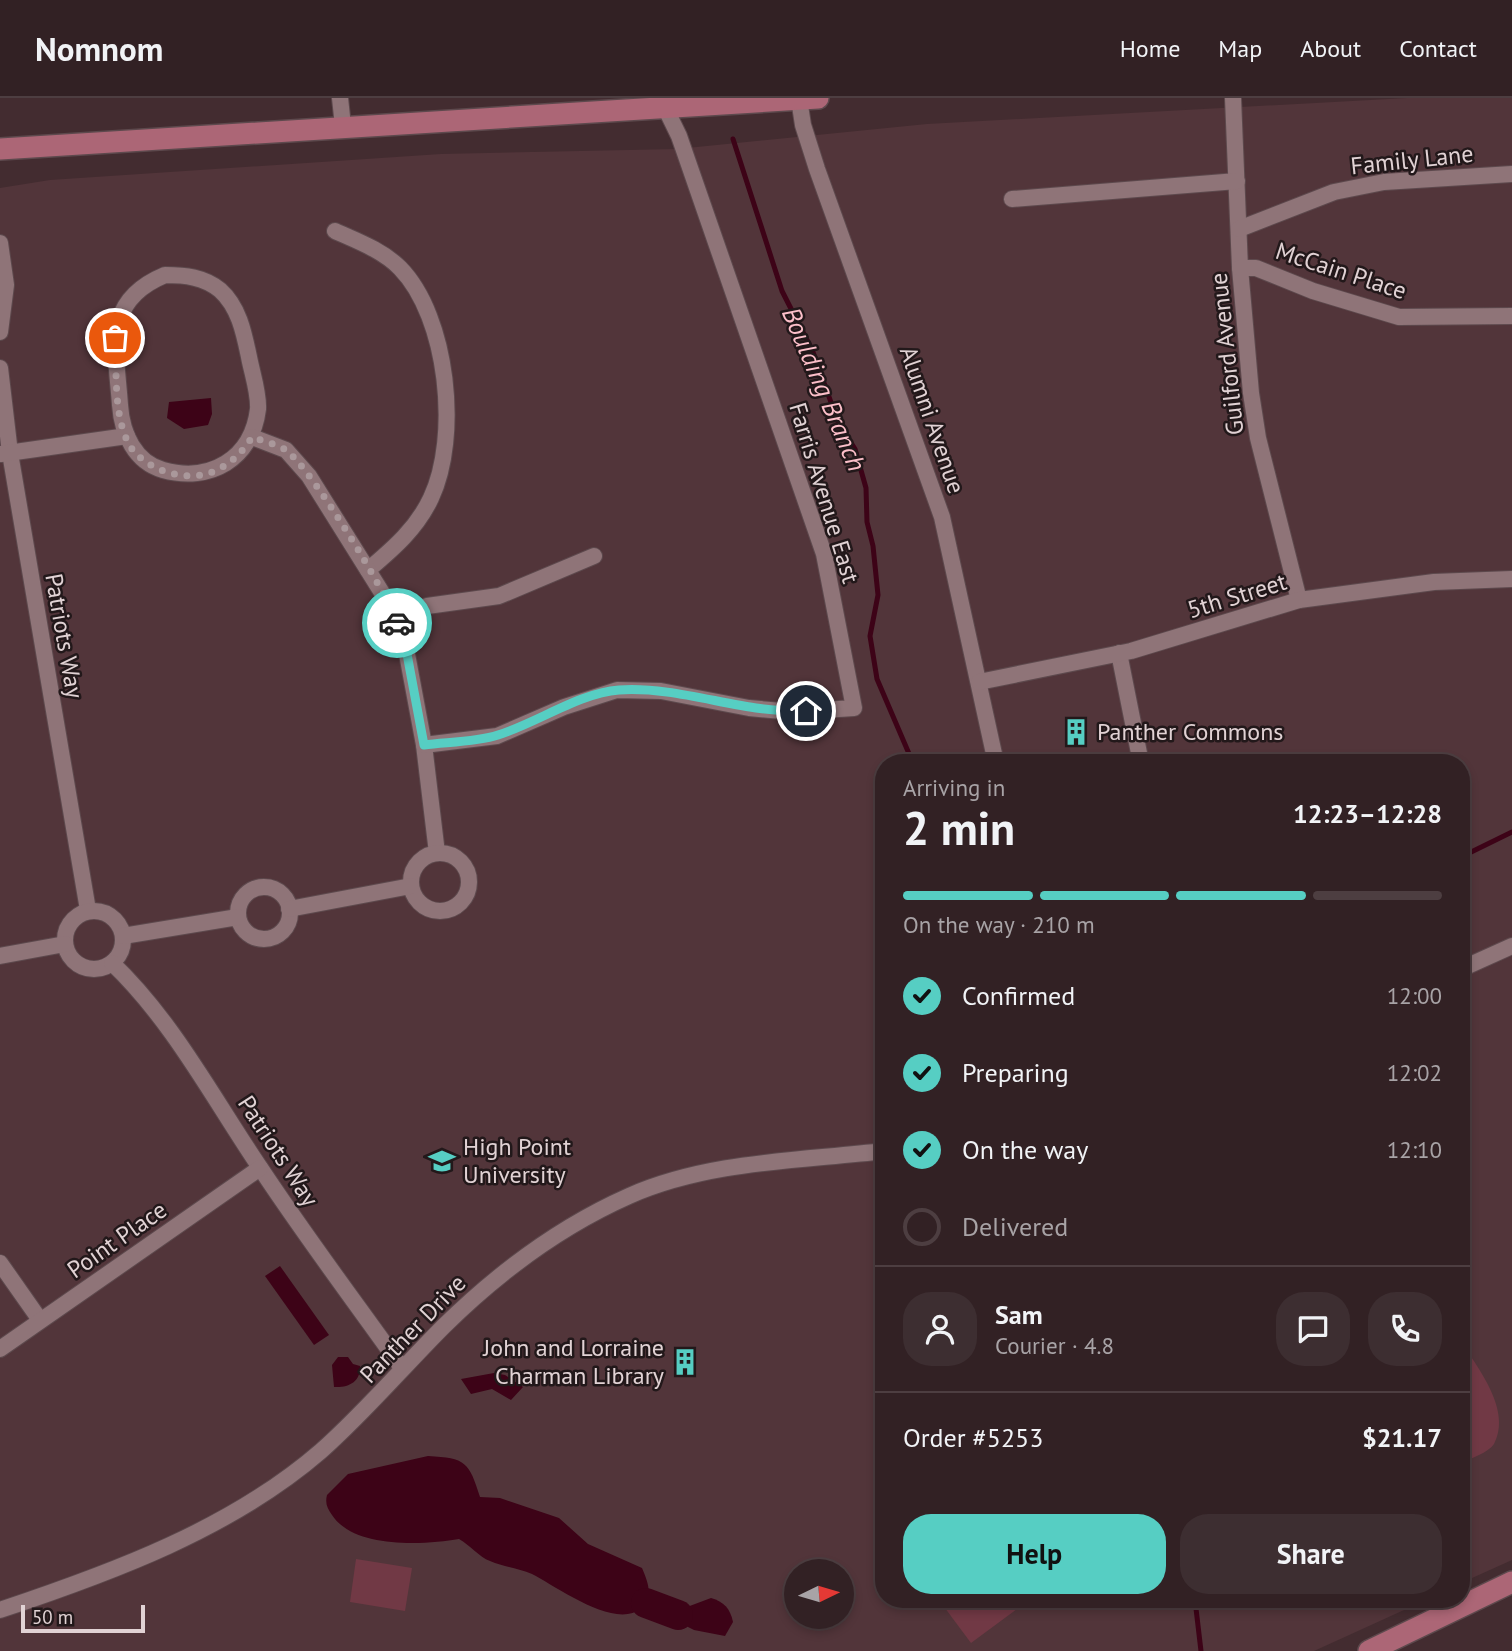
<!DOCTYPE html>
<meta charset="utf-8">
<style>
body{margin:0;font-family:"PT Sans",sans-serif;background:#3d2e31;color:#f1f3f6;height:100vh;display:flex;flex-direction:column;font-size:26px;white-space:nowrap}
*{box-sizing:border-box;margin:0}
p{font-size:23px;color:#a8a3a6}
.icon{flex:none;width:38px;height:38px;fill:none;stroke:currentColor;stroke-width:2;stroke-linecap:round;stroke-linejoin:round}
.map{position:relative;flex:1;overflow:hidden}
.details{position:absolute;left:875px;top:656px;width:595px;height:854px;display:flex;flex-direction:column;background:#322124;border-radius:28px;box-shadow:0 4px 10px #0003,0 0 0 2px #4d3e41}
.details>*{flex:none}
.needle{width:46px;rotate:85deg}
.fabs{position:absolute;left:784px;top:1461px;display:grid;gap:14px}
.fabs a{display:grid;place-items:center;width:70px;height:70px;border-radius:50%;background:#322124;box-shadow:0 4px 10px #0003,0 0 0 2px #4d3e41;font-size:35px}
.scale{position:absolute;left:21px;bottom:18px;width:124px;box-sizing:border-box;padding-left:7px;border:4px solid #e1d2d4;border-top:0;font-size:19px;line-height:24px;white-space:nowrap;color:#e1d2d4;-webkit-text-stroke:5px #22181a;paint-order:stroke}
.pin{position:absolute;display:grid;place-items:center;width:60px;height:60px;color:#fff;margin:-30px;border:4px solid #fff;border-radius:50%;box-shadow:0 2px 7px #0007}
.courier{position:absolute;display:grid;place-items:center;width:70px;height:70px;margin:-35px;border:5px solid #56cec3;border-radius:50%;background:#fff;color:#222;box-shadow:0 2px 9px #0007}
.overview em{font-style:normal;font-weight:600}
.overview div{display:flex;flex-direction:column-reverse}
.overview{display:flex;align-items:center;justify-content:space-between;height:119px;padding:0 28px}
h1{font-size:46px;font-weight:600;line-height:52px}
.bar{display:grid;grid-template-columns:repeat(4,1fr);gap:10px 7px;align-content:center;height:84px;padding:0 28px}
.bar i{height:9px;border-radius:5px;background:#4d3e41}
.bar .on{background:#56cec3}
.bar p{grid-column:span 4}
.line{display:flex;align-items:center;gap:18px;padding:0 28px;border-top:2px solid #4d3e41}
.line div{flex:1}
.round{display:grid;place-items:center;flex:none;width:74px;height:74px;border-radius:28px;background:#3d2e31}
ol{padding:0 28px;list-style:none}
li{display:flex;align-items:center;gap:21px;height:77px}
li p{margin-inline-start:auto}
li .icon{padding:7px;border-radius:50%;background:#56cec3;color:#111;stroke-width:4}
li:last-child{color:#a8a3a6}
li i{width:38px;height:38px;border:4px solid #4d3e41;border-radius:50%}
.button{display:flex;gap:14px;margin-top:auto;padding:14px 28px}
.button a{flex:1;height:80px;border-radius:28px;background:#56cec3;color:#111;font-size:28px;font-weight:600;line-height:80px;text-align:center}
.button a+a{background:#3d2e31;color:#f1f3f6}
header{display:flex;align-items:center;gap:42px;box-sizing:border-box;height:98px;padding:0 35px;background:#322124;border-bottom:2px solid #4d3e41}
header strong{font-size:33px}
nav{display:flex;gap:38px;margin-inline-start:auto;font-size:24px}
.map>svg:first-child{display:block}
.built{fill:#52353a;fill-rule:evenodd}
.green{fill:#713945}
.water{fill:#3d0317}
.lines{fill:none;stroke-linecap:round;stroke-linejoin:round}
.stream{stroke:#3d0317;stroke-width:5}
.river{stroke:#3d0317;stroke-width:30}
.minor-casing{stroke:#5d494d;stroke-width:18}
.major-casing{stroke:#5d494d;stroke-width:24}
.minor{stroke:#8f7478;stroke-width:16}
.major{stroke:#ac6676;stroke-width:21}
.done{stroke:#aa989b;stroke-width:7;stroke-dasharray:0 12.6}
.route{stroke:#56cec3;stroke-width:9}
.labels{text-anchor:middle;stroke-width:5;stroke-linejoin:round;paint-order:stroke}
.street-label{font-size:24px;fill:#e1d2d4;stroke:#22181a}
.poi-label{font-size:24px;fill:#e1d2d4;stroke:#22181a;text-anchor:start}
.water-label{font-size:26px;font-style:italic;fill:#fcbfc9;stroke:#22181a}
</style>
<header>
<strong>Nomnom</strong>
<nav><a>Home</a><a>Map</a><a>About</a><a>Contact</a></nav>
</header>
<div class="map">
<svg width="1512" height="1553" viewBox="0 0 1512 1553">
<rect width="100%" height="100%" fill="#432c30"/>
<!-- built -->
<path class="built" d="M1407,0H1512V1462L1461,1485V665H884V1502H1426L1314,1553H0V90L50,82L441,56L677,51L927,26ZM796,1474H842V1519H796Z"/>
<!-- green -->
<g class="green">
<path d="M1461,1244C1479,1271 1512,1313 1494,1346C1488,1355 1471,1360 1461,1365Z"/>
<polygon points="356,1461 412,1470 405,1513 350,1504"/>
<polygon points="939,1502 1029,1502 971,1545"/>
</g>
<!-- water -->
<g class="water">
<polygon points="211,300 212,316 208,327 184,331 167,320 169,304"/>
<polygon points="280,1168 329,1237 314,1247 265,1178"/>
<path d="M338,1259H348L353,1266L360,1268C361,1284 348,1290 334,1289L332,1267Z"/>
<polygon points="494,1275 505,1277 523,1289 511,1302 492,1291 471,1296 461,1281"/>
<path d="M428,1358C466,1360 469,1364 480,1399L500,1400L559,1420L588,1446L642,1470C648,1484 654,1499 641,1510C616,1533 556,1488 532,1476C519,1470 504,1469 490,1463C479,1459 470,1447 459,1441C424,1447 354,1451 332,1417C327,1410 325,1405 327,1397L348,1376Z"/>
<path d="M711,1500C724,1504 730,1510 733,1524L725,1538L694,1532L678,1524L679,1512Z"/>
</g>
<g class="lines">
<!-- stream -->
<g class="stream">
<polyline points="733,41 782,193 813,254 838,324 855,351 866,390 867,424 873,448 878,497 870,538 877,581 913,665"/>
<polyline points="1461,759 1512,734"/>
<polyline points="1195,1502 1201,1553"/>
</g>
<!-- river -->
<polyline class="river" points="646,1505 678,1517"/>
<defs>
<g id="minor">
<polyline points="340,0 343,28"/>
<polyline points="1233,0 1240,170 1251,295 1258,340 1299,502"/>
<polyline points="799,1 803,27 817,71 942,419 996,665"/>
<polyline points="1012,101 1237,83"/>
<polyline points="1239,131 1334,94 1384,84 1512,76"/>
<path d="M335,133C357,143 382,152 400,170C448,219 460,339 431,400C417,430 394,450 368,472"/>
<polyline points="0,145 6,187 0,234"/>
<polyline points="1240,170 1256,170 1313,193 1399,219 1512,218"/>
<path d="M165,177C185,177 204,179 220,192C239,209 244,235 249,259C252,275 259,295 258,311C252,361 210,385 163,372C135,364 122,336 120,307C116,250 102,203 165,177Z"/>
<polyline points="0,270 10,355 88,812"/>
<polyline points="252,339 286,352 309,378 394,514 407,556 424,647 437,755"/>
<polyline points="1,356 127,338"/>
<polyline points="395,519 427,508 499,498 594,458"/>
<polyline points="1119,555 1141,665"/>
<polyline points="979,584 1131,553 1299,502 1434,484 1512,481"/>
<polyline points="424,647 497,638 564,609 617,592 661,593 749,610 793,614 854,610 824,456 679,38 661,1"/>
<circle cx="440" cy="784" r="29"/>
<circle cx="264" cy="815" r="26"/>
<polyline points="289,811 411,788"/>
<circle cx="94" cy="842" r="29"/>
<polyline points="123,838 238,819"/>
<polyline points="0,858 65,846"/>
<path d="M112,865C173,923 214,1002 261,1071C306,1139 355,1204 402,1270"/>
<polyline points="1461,871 1512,848"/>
<polyline points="0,1165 40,1222"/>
<polyline points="0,1251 260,1070"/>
<path d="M0,1512C111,1475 231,1431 321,1353C365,1314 402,1270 444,1228C498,1175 559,1129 629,1098C708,1063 799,1063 884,1053"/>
</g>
<g id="major">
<polyline points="0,51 818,0"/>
<polyline points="1369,1553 1512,1484"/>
</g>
</defs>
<!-- minor casing -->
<use href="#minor" class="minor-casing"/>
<!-- major casing -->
<use href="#major" class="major-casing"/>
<!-- minor -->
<use href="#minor" class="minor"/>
<!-- major -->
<use href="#major" class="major"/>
</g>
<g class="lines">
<!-- done -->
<path class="done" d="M115,240C117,273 113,319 130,348C146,373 189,386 217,372C233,364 243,353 252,339C262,343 278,346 287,353C312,372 386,493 397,525"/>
<!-- route -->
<path class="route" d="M397,525L407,556L424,647C448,644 476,644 498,637C537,625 579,595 619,592C683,588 743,616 806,613"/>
</g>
<!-- icons -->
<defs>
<symbol id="building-bare" viewBox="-9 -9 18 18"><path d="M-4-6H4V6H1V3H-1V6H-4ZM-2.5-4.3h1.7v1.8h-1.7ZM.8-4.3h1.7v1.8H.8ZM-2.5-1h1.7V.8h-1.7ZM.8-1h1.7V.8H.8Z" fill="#56cec3" stroke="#22181a" stroke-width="2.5" paint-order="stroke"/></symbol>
<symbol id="university-bare" viewBox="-9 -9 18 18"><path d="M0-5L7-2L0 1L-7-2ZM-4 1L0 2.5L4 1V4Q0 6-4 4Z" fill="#56cec3" stroke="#22181a" stroke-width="2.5" paint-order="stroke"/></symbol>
</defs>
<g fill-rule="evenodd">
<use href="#building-bare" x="1057" y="615" width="38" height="38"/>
<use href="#university-bare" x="423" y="1044" width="38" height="38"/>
<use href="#building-bare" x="666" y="1245" width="38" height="38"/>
</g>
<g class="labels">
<!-- street labels -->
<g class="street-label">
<text transform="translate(1412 62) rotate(-6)" y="8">Family Lane</text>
<text transform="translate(1341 173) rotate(18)" y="8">McCain Place</text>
<text transform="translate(1227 256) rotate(-96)" y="8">Guilford Avenue</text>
<text transform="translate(932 322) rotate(71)" y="8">Alumni Avenue</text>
<text transform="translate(824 395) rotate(73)" y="8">Farris Avenue East</text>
<text transform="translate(1237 498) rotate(-17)" y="8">5th Street</text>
<text transform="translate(64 538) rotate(80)" y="8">Patriots Way</text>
<text transform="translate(278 1053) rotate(57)" y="8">Patriots Way</text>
<text transform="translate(117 1142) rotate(-35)" y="8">Point Place</text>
<text transform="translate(413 1231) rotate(-46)" y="8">Panther Drive</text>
</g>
<!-- poi labels -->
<g class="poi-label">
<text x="1097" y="642">Panther Commons</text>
<text x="463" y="1057">High Point<tspan x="463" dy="28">University</tspan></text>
<text x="664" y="1258" text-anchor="end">John and Lorraine<tspan x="664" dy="28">Charman Library</tspan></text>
</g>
<!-- water labels -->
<g class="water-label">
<text transform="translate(824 291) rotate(67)" y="9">Boulding Branch</text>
</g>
</g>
</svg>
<div class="fabs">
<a><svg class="needle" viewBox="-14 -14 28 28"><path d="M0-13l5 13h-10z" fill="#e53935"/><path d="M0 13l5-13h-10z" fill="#a8a3a6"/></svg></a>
</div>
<div class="scale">50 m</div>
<div class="pin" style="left:115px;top:240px;background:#ea580c"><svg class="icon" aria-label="bag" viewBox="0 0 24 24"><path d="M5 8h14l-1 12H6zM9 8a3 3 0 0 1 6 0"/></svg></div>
<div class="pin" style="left:806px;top:613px;background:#1f2937"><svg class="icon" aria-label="home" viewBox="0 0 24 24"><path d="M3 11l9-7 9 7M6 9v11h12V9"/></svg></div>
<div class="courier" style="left:397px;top:525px"><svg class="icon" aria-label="car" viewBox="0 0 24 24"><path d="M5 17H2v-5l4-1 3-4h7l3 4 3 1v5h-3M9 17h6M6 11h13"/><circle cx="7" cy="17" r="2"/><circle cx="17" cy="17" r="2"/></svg></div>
<section class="details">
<div class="overview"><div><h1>2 min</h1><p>Arriving in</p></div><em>12:23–12:28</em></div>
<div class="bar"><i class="on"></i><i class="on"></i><i class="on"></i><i></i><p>On the way · 210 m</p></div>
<ol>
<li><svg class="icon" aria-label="check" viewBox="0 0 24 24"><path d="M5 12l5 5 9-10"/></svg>Confirmed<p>12:00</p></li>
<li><svg class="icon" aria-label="check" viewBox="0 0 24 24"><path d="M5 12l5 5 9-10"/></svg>Preparing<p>12:02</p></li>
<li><svg class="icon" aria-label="check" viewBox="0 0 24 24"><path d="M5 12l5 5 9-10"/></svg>On the way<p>12:10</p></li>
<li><i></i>Delivered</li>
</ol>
<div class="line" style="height:126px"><a class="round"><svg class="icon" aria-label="person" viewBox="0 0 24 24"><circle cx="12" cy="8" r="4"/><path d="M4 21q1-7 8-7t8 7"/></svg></a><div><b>Sam</b><p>Courier · 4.8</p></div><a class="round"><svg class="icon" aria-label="chat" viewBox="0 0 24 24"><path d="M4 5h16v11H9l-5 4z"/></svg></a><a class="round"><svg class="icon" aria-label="phone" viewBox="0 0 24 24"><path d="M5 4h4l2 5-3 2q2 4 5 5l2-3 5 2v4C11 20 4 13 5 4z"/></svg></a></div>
<div class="line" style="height:91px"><div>Order #5253</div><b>$21.17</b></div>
<div class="button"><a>Help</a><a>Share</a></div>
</section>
</div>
